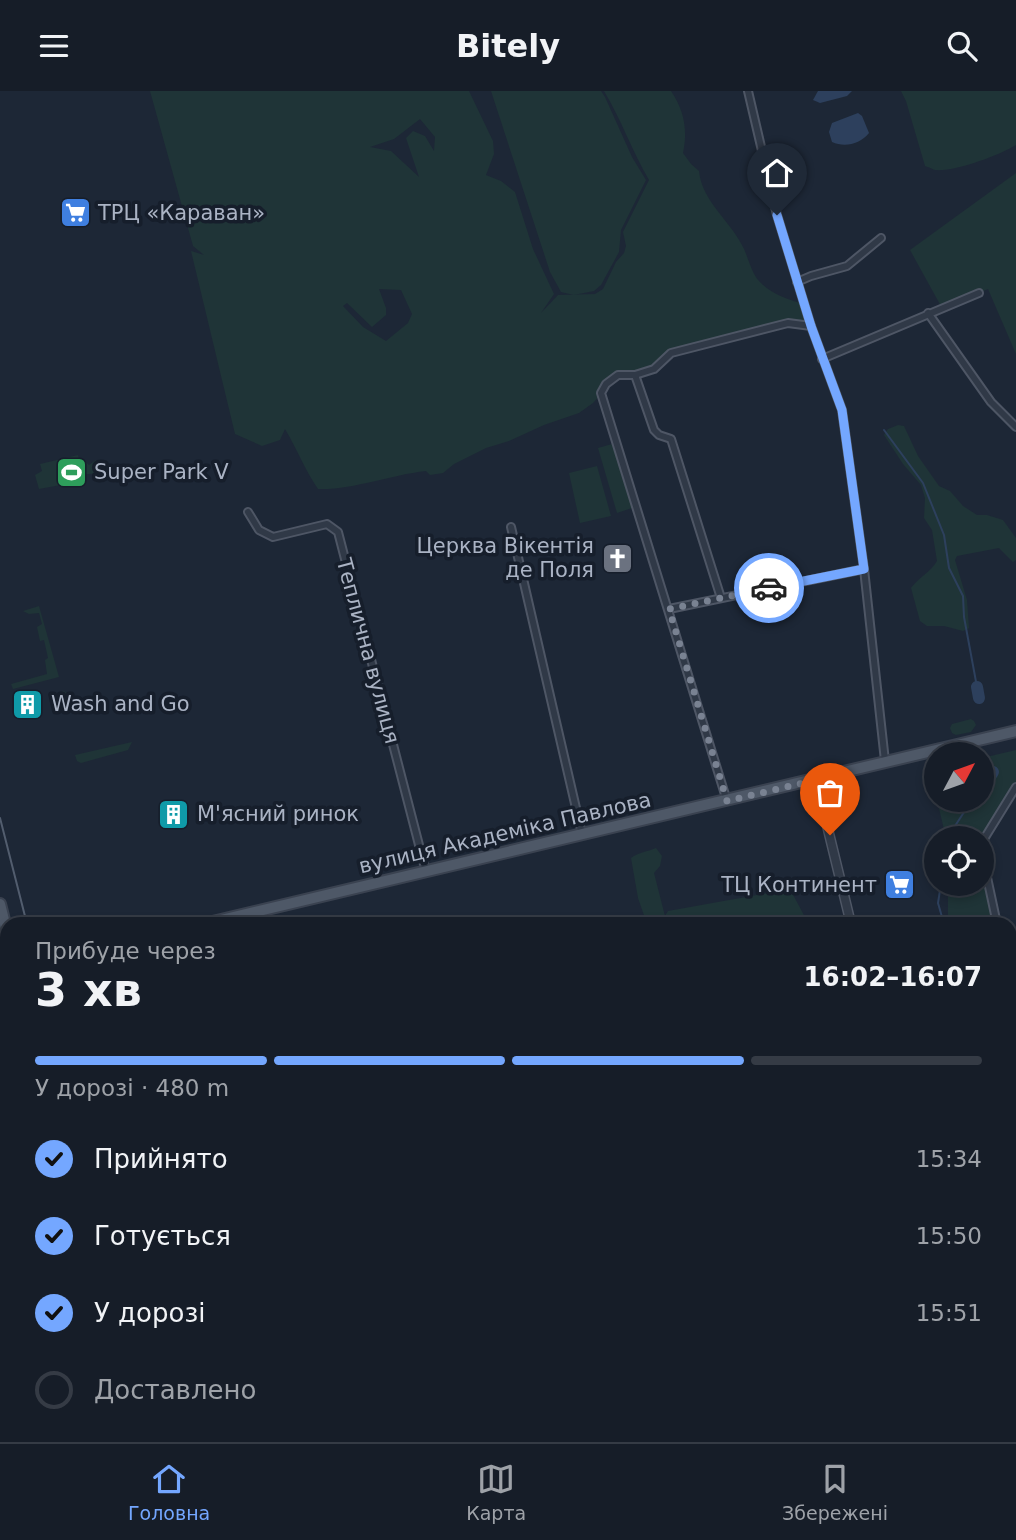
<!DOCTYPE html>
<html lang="uk">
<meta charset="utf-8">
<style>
body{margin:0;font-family:"DejaVu Sans",sans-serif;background:#1f2630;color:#f1f3f6;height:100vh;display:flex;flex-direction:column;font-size:26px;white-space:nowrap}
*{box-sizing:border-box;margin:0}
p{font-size:23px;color:#9ea2a8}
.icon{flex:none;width:38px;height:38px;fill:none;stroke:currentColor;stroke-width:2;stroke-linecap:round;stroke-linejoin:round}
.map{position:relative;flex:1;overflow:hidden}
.details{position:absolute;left:0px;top:826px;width:1017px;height:525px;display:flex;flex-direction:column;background:#161d28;border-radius:21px 21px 0 0;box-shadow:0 4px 10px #0003,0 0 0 2px #353b45}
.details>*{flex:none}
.needle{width:46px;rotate:49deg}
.fabs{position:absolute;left:924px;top:651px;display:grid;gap:14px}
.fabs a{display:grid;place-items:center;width:70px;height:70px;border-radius:50%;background:#161d28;box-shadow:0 4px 10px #0003,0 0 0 2px #353b45;font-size:35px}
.pin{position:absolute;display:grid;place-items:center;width:60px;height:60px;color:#fff;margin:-72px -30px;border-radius:50% 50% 50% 0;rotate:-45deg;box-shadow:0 0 7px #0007}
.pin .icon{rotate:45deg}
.courier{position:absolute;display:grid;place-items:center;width:70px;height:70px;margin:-35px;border:5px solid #74a7ff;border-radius:50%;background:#fff;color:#222;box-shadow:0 2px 9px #0007}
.overview em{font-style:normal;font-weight:700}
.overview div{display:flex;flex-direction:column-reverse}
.overview{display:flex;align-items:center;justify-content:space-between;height:119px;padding:0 35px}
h1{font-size:46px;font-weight:700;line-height:52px}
.bar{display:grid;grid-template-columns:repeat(4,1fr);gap:10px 7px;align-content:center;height:84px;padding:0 35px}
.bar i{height:9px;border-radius:5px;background:#353b45}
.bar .selected{background:#74a7ff}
.bar p{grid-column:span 4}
ol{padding:0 35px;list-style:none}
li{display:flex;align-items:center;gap:21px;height:77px}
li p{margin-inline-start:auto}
li .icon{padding:7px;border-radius:50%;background:#74a7ff;color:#111;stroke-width:4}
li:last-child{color:#9ea2a8}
li i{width:38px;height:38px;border:4px solid #353b45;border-radius:50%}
header{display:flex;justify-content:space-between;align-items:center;height:91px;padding:0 35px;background:#161d28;font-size:32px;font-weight:700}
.tabs{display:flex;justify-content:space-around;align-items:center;height:98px;border-top:2px solid #353b45;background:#161d28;font-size:19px;color:#9ea2a8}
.tabs a{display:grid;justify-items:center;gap:4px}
.tabs .selected{color:#74a7ff}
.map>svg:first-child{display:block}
.green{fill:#1f3437;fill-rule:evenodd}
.water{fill:#2d405d}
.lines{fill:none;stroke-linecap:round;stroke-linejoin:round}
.stream{stroke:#2d405d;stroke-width:2}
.river{stroke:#2d405d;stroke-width:12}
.minor-casing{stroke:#4e5665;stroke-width:10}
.tertiary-casing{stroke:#4e5665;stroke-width:11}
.secondary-casing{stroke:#4e5665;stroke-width:13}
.primary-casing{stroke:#3a4250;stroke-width:14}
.minor{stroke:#303947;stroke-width:6}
.tertiary{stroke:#303947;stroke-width:8}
.secondary{stroke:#3e485a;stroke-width:10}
.primary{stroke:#4e5867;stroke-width:10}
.tram{stroke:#525d6e;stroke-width:2}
.done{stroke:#798292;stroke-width:7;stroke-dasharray:0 12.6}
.route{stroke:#74a7ff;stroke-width:9}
.labels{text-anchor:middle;stroke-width:7;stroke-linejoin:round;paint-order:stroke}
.poi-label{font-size:21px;fill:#aab3c4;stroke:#161e2b;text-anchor:start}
.street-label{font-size:21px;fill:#aab3c4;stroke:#161e2b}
</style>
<header><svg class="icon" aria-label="menu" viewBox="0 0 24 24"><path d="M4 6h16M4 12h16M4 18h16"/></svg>Bitely<svg class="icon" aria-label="search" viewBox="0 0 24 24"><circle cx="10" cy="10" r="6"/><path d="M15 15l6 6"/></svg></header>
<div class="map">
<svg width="1016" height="1351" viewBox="0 0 1016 1351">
<rect width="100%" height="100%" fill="#1d2736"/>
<!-- green -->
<g class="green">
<path d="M150,0H469L493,50L494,63L486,84L501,90L515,101L533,158L554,203L541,222L558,204L595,203L603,198L616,171L624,162L626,155L623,141L649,89C632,60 621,28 604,0H671C684,19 688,39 683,62L691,73L699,80C702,111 732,131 744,158C749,169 752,184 761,192C772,203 789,209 804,213L811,235L788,232L671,261L654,278L618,284L593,312L579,322L544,334L509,350L486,357L454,373L443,382L430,384L426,380C390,384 353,399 318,398C305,379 297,358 285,338L280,349L262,355L235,343L191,160L204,164L193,155ZM420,28L435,46L434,60L425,45L413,40L406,47L419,86L391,60L370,56L394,48ZM379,198L401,199L412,223L408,232L386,250L363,236L343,215L347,212L372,236L386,224V217Z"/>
<polygon points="491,0 601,0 605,6 632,66 646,89 621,139 619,161 601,194 594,200 574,204 561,201 550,181"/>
<path d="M901,0H1016V54C1000,64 955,81 935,79C935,79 926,75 925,75L906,10Z"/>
<polygon points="1016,82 1016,263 988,198 942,217 910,159"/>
<path d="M898,334L904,335L918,365L939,395L950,400L963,415L977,424H987L1003,429L1016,447V469L1013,471L999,457L957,465L955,469L967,509L969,537L963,540L944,535H927L920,530L911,497C919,486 931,481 937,470L932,439L924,427L925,407L921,394L903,373L884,344L888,338Z"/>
<polygon points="612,353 635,416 617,422 598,357"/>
<polygon points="78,364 79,368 81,367 89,374 96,369 101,382 77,384 77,391 39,398 35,384 42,380 40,373"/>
<polygon points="597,375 611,425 580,432 569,382"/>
<polygon points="39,515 59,586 13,598 11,593 47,583 45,569 48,567 44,549 40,550 37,536 42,533 39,522 29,523 23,520"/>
<polygon points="63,600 70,603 74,617 62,620 57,604"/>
<polygon points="971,628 974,630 976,634 971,641 956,644 952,642 950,637 952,633"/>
<polygon points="132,651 128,659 81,672 77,670 75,664"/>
<polygon points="1016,659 1016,696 990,735 983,760 997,833 948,833 948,793 982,793 982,747 946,747 937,709 982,709 982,667"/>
<path d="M656,757L662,765L660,775L654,782L665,825L668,820L790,798L806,828L803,833H647L638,807L631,767C639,761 647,761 656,757Z"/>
<polygon points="1010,874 1016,895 1016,1062 1010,1054"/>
<polygon points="1010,1085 1016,1094 1016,1190 1010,1159"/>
<polygon points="3,1176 7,1184 7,1209 4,1210 0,1210 0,1177"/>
<polygon points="1016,1260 1016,1311 1010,1309 1010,1261"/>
<polygon points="52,1344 110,1344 112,1351 52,1351"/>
<polygon points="387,1344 442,1344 437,1351 387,1351"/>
<polygon points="467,1344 530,1344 508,1351 469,1351"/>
<polygon points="664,1344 722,1344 723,1351 649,1351"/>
<polygon points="890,1344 925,1344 929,1351 898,1351"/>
</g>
<!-- water -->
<g class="water">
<polygon points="818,0 852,0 847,5 820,12 813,9"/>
<path d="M858,22L862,25L869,42C860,53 845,57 832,51L829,41L832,32Z"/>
<polygon points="1010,968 1016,972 1016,1036 1010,1027"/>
</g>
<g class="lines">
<!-- stream -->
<g class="stream">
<polyline points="884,339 923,392 944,444 949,477 963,505 964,526 977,596"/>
<polyline points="951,747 953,738 972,709"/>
<polyline points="941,793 938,812 944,833"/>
</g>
<!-- river -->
<g class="river">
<polyline points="977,596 979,607"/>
<polyline points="982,697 993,681"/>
</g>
<defs>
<g id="minor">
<polyline points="748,0 777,124 811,235 842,319 864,478 885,670"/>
<polyline points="797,191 811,185 847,175 881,147"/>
<polyline points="928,222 991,311 1016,336"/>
<polyline points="822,268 979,202"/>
<polyline points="635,284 654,339 659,344 671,348 721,507"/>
<polyline points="248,421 259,439 273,446 327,433 338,441 426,781"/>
<polyline points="511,436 582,743"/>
<polyline points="669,518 864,478"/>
<polyline points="727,710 601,302 606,293 618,284 635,284 654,278 671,262 788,232 811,235"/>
<polyline points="997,833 985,777 984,748 1016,696"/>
<polyline points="1010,876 1016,895"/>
</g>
<g id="tertiary">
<polyline points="816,689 851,833"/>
<polyline points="1010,1071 1016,1079"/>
</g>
<polyline id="secondary" points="127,1344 129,1351"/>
<g id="primary">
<polyline points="0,813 7,841"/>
<polyline points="204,833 1016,640"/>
<polyline points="0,880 7,879"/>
</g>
</defs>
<!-- minor casing -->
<use href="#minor" class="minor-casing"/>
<!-- tertiary casing -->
<use href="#tertiary" class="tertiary-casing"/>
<!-- secondary casing -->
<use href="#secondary" class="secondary-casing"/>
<!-- primary casing -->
<use href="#primary" class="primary-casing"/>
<!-- minor -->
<use href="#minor" class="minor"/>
<!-- tertiary -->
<use href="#tertiary" class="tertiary"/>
<!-- secondary -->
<use href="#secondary" class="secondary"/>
<!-- primary -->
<use href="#primary" class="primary"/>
<!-- tram -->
<g class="tram">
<polyline points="0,727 27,833"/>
<polyline points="0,858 7,850"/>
<polyline points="146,1344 148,1351"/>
</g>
</g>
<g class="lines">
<!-- done -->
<polyline class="done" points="769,497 669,518 727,710 816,689 830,744"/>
<!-- route -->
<polyline class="route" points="769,497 864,478 842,319 811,235 777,124"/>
</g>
<!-- icons -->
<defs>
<symbol id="supermarket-square" viewBox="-11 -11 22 22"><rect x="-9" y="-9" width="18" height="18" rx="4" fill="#3f7fe0" stroke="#161e2b"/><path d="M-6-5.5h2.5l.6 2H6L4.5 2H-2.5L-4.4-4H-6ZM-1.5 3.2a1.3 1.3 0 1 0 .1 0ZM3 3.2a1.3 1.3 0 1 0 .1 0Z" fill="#fff"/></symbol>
<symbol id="stadium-square" viewBox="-11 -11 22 22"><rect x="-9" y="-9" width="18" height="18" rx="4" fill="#2e9e5b" stroke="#161e2b"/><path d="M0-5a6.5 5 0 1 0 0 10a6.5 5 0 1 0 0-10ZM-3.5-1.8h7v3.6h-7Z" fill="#fff"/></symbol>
<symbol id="church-square" viewBox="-11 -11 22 22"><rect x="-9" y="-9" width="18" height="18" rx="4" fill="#6b7280" stroke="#161e2b"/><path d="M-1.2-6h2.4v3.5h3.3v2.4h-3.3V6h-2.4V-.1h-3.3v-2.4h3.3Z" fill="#fff"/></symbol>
<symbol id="building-square" viewBox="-11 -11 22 22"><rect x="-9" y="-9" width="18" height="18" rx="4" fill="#0f9aa8" stroke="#161e2b"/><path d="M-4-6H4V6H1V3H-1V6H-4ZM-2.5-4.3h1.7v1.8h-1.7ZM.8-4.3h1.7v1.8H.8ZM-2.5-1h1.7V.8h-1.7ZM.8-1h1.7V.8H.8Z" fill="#fff"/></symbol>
</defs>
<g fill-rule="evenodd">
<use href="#supermarket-square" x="58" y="104" width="35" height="35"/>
<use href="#stadium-square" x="54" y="364" width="35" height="35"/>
<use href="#church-square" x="600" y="450" width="35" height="35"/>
<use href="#building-square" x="10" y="596" width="35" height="35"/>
<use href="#building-square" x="156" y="706" width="35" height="35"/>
<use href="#supermarket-square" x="882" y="776" width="35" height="35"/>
</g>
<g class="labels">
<!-- poi labels -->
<g class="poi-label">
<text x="98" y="129">ТРЦ «Караван»</text>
<text x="94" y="388">Super Park V</text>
<text x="594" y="462" text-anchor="end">Церква Вікентія<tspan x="594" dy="24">де Поля</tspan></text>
<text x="51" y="620">Wash and Go</text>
<text x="197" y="730">М'ясний ринок</text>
<text x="877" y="801" text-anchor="end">ТЦ Континент</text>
</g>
<!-- street labels -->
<g class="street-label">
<text transform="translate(368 560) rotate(75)" y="7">Теплична вулиця</text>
<text transform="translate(505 742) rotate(-13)" y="7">вулиця Академіка Павлова</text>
</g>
</g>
</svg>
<div class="fabs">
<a><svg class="needle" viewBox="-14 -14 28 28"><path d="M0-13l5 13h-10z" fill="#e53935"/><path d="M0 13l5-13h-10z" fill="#9ea2a8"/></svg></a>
<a><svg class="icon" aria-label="locate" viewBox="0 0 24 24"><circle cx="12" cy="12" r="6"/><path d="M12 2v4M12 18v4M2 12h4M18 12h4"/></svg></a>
</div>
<div class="pin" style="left:830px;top:744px;background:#ea580c"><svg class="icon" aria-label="bag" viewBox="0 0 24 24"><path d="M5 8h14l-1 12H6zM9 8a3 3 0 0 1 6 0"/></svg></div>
<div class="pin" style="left:777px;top:124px;background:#1f2937"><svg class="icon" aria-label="home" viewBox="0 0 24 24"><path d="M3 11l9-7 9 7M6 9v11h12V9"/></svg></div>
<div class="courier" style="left:769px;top:497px"><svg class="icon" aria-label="car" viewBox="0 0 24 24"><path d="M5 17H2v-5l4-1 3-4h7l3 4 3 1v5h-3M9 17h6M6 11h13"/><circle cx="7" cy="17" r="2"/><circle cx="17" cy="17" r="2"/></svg></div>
<section class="details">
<div class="overview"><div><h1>3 хв</h1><p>Прибуде через</p></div><em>16:02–16:07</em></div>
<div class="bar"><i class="selected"></i><i class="selected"></i><i class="selected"></i><i></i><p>У дорозі · 480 m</p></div>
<ol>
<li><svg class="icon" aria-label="check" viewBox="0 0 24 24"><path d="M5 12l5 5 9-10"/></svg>Прийнято<p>15:34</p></li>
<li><svg class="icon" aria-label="check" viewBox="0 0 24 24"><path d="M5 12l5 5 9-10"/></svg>Готується<p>15:50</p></li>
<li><svg class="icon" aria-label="check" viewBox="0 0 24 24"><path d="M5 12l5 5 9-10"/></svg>У дорозі<p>15:51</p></li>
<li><i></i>Доставлено</li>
</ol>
</section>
</div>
<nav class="tabs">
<a class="selected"><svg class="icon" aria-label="home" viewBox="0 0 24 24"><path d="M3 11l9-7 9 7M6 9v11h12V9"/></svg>Головна</a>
<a><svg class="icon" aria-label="map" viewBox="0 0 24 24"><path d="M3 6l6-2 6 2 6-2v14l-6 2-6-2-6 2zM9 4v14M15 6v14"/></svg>Карта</a>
<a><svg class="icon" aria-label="saved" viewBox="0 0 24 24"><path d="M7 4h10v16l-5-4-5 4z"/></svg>Збережені</a>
</nav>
